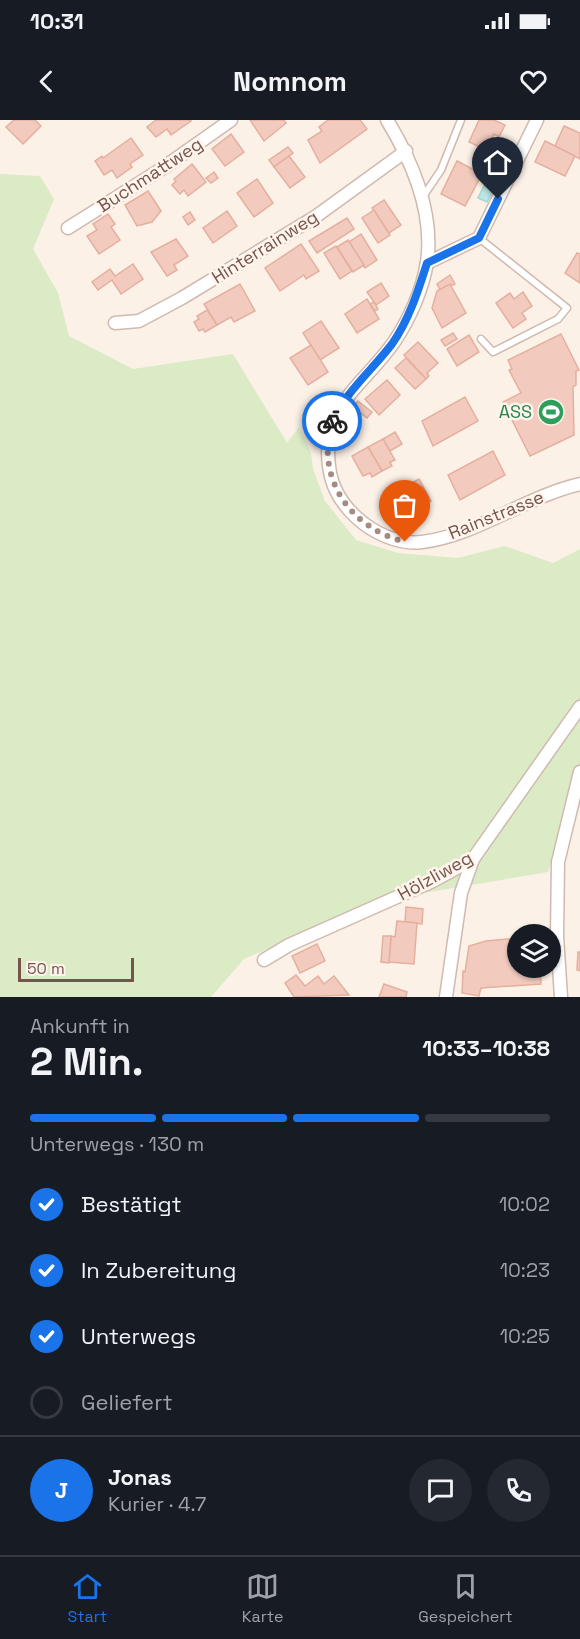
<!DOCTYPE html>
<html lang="de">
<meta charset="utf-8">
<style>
body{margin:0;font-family:"Space Grotesk",sans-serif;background:#242831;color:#f1f3f6;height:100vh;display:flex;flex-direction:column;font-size:22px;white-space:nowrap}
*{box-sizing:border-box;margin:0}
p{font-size:20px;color:#9ea1a6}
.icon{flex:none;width:33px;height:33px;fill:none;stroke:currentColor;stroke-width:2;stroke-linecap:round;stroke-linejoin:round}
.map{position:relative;height:877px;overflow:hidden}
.sheet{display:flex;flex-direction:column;background:#171b24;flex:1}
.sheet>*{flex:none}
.fabs{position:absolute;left:507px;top:804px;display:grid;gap:12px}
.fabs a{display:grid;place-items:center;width:54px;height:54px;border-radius:50%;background:#171b24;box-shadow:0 2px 4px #0004;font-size:30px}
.scale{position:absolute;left:18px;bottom:15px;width:116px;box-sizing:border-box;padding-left:6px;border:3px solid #76544b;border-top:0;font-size:16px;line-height:21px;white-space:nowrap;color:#76544b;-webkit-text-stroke:4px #fff5ed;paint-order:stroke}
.pin{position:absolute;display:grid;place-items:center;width:51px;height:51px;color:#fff;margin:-62px -26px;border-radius:50% 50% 50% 0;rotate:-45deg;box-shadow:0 0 6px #0007}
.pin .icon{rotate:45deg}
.courier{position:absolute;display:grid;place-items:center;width:60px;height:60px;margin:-30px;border:4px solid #1a73e8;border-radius:50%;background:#fff;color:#222;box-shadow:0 2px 8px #0007}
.headline em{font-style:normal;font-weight:700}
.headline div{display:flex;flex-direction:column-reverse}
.headline{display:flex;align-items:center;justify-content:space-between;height:102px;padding:0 30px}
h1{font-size:39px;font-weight:700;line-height:45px}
.bar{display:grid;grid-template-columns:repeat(4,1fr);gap:9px 6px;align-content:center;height:72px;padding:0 30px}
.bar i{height:8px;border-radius:4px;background:#363941}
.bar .on{background:#1a73e8}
.bar p{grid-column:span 4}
.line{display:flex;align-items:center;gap:15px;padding:0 30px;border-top:2px solid #363941}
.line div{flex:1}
.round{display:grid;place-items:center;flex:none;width:63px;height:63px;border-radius:32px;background:#242831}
ol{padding:0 30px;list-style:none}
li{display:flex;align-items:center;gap:18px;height:66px}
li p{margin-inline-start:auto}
li .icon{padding:6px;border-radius:50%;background:#1a73e8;color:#fff;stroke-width:4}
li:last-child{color:#9ea1a6}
li i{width:33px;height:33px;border:3px solid #363941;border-radius:50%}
.status{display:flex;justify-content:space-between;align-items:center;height:42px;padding:0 30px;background:#171b24;direction:ltr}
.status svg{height:16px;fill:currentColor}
header{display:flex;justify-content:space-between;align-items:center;height:78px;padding:0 30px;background:#171b24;font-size:27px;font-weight:700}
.dock{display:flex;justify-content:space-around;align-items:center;height:84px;border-top:2px solid #363941;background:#171b24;font-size:16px;color:#9ea1a6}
.dock a{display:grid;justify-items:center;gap:3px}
.dock .on{color:#1a73e8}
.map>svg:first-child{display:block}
.green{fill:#daebc5}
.water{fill:#bbe6e6;stroke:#a1d8d8;stroke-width:1.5}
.building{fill:#f2cbbe;stroke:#e5af9e;stroke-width:1.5}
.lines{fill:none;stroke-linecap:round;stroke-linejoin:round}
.lane-casing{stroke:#d0b9af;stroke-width:9}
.street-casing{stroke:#d0b9af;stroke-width:15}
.lane{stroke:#fff;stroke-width:6}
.street{stroke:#fff;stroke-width:12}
.done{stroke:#a58b82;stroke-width:6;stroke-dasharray:0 10.8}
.route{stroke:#1a73e8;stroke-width:8}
.labels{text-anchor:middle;stroke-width:5;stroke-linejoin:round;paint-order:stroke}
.street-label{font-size:18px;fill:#76544b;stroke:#fff5ed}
.leisure-label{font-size:18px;fill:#27864d;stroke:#fff5ed;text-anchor:end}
</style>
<div class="status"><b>10:31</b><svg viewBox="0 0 49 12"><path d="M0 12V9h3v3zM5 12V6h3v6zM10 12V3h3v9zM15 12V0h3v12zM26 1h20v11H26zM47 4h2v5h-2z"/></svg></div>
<header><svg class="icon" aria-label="back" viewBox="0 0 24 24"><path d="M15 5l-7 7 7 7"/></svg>Nomnom<svg class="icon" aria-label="heart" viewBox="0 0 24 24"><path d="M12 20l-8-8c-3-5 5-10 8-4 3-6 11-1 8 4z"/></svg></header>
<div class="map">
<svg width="580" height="877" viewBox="0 0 580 877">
<rect width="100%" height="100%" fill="#fcf1e7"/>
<!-- green -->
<polygon class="green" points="0,54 40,56 54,79 33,129 58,173 69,216 133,249 233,234 287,323 299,307 311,333 313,349 325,381 356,420 398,433 458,438 505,426 553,443 580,429 580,654 548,752 382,780 244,839 211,877 0,877"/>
<!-- water -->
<polygon class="water" points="487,60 496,64 487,82 478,78"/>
<!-- building -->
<g class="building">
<polygon points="14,0 35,0 41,6 23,24 6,7"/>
<polygon points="156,0 190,0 191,1 171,15 167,9 156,17 147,7"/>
<polygon points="250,0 284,0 286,3 264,21"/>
<polygon points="328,0 360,0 367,9 320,43 308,20 322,11 319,7"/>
<polygon points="479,0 494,0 505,5 499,17 494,14 486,30 469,22"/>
<polygon points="564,6 580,13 580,39 555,26"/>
<polygon points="231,14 244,32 225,46 212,29"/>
<polygon points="131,18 143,35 130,44 132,47 117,58 112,50 104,55 95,41 102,36 103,38"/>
<polygon points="545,21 575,36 565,56 535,42"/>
<polygon points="288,27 293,33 274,47 269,40"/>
<polygon points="289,36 305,57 290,68 274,47"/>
<polygon points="457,41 482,54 465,86 441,74"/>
<polygon points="192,44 206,62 188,76 184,70 180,74 172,65 176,61 174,59"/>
<polygon points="214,52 218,58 211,63 206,58"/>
<polygon points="257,59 273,83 254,97 237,73"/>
<polygon points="148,71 161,91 152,102 137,106 125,85"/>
<polygon points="384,80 401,105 389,113 372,88"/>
<polygon points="374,90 390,115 378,123 362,98"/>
<polygon points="227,91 237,106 213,123 203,108"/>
<polygon points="190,92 195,100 188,105 183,97"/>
<polygon points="108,94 115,104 111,107 120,120 99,134 87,116 97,110 93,104"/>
<polygon points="347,98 354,109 317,133 309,121"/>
<polygon points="361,114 377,140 365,148 349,122"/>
<polygon points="176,119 188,136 174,145 177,150 167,156 151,132"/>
<polygon points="348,120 364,145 353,152 337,127"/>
<polygon points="301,124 319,151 306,159 304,155 280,171 265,148"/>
<polygon points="336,126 352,151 340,159 324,133"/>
<polygon points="577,133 580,134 580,163 565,153"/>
<polygon points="133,144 143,159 121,174 112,160 98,170 92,162 110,149 115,156"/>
<polygon points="450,155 455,164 440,170 437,164"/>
<polygon points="381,163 389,176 376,185 367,172"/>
<polygon points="240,164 255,191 234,202 231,197 217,205 204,184"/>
<polygon points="450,164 466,193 442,208 432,188 437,171"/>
<polygon points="523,172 532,186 522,193 526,199 513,208 496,183 510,173 514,179"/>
<polygon points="367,179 379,199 357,213 345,194"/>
<polygon points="374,182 378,189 375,191 370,184"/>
<polygon points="207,190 217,205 205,212 203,209 199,211 194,202 199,199 197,196"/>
<polygon points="321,201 339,228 320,240 303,213"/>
<polygon points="453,213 457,219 445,226 441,220"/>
<polygon points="561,214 579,250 576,251 576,265 573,267 574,315 530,336 503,282 521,273 509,250 512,249 508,240"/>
<polygon points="469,215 479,232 457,246 447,229"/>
<polygon points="418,222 438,243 427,253 429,256 426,259 404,235"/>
<polygon points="311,225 328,252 308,265 290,238"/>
<polygon points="406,238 426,259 415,269 395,248"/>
<polygon points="387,260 400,275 379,295 365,279"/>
<polygon points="465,277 478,301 433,326 422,301"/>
<polygon points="358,281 372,292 367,298 353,287"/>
<polygon points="395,312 402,324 390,331 383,319"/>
<polygon points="383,319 395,340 390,342 392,346 382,351 368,327"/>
<polygon points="368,327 382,351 372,357 370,353 363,356 352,336"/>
<polygon points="493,331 505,355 460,380 448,355"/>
<polygon points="419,359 431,381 401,398 389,376"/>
<polygon points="406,787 423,789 422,804 405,802"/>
<polygon points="397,801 417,803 414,844 389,842 391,816 395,817"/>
<polygon points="383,816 391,816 389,843 381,842"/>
<polygon points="518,818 518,848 540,848 541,864 481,868 479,876 462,873 463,851 465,852 469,826 486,821"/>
<polygon points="317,824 325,841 300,853 292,836"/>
<polygon points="578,832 580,832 580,851 577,850"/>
<polygon points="296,855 305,866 318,856 324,864 334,856 349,875 294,877 285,863"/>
<polygon points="384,864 407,872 406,877 379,877"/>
</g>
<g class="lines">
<defs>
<g id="lane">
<polyline points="422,78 441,50 461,0"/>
<polyline points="479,118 567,188 558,199 493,232 481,219"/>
</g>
<g id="street">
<path d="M387,0C412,41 434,93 427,142C423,169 409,200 394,222C364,265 321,286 329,346C331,366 342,384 356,397C373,413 399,425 422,422C475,416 527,376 580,364"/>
<polyline points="68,108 163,48 231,0"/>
<polyline points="427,143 479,118 537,0"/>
<polyline points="115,203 139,201 182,178 315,97 406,31"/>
<polyline points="264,840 289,825 433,761 473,739 580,587"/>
<polyline points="446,877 461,773 473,739"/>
<polyline points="561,877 557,816 558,742 580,652"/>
</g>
</defs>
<!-- lane casing -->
<use href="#lane" class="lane-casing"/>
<!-- street casing -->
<use href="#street" class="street-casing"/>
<!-- lane -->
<use href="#lane" class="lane"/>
<!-- street -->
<use href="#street" class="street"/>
</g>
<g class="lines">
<!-- done -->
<path class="done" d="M332,301C315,358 350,408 405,422"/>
<!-- route -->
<path class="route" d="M332,301C347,271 372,250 392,224C409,200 418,171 427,143L479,118L498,79"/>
</g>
<!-- icons -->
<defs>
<symbol id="stadium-disc" viewBox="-11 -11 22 22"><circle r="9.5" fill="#2e9e5b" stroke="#fff5ed"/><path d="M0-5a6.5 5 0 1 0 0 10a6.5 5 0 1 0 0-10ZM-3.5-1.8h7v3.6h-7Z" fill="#fff"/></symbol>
</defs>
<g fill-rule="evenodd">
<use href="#stadium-disc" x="536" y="277" width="30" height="30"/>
</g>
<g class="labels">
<!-- street labels -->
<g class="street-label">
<text transform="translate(150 55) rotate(-33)" y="6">Buchmattweg</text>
<text transform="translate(265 127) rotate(-32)" y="6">Hinterrainweg</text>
<text transform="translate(496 395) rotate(-22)" y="6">Rainstrasse</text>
<text transform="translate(435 756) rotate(-29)" y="6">Hölzliweg</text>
</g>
<!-- leisure labels -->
<g class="leisure-label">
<text x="532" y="298">ASS</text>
</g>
</g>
</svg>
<div class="fabs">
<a><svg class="icon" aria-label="layers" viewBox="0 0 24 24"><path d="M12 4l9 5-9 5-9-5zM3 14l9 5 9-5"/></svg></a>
</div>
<div class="scale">50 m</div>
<div class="pin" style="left:405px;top:422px;background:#ea580c"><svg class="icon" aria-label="bag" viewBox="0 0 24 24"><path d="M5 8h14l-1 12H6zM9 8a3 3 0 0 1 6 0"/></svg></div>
<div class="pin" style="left:498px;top:79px;background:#1f2937"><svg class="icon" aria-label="home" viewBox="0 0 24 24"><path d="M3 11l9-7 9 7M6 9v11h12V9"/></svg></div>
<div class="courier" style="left:332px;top:301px"><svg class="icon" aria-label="bike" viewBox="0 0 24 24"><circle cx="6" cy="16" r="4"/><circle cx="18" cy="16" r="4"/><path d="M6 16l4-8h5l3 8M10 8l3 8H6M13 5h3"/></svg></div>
</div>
<section class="sheet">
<div class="headline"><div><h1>2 Min.</h1><p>Ankunft in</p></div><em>10:33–10:38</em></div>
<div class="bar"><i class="on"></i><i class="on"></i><i class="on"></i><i></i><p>Unterwegs · 130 m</p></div>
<ol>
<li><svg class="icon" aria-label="check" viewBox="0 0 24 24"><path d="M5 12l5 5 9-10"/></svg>Bestätigt<p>10:02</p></li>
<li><svg class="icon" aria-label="check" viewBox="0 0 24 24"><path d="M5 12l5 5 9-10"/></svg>In Zubereitung<p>10:23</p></li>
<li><svg class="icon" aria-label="check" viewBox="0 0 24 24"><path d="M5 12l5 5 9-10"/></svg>Unterwegs<p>10:25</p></li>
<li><i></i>Geliefert</li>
</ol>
<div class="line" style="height:108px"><b class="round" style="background:#1a73e8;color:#fff">J</b><div><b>Jonas</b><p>Kurier · 4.7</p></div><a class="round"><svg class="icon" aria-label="chat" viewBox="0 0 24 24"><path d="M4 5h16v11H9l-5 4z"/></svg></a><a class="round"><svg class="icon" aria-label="phone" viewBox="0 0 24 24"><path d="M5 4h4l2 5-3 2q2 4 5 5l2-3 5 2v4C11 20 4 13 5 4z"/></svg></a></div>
</section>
<nav class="dock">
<a class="on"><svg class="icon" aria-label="home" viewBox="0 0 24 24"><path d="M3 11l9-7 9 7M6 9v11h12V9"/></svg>Start</a>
<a><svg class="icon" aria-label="map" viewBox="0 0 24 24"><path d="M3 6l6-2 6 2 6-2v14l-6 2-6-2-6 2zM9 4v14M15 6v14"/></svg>Karte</a>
<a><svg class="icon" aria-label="saved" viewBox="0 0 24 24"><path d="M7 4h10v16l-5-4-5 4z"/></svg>Gespeichert</a>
</nav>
